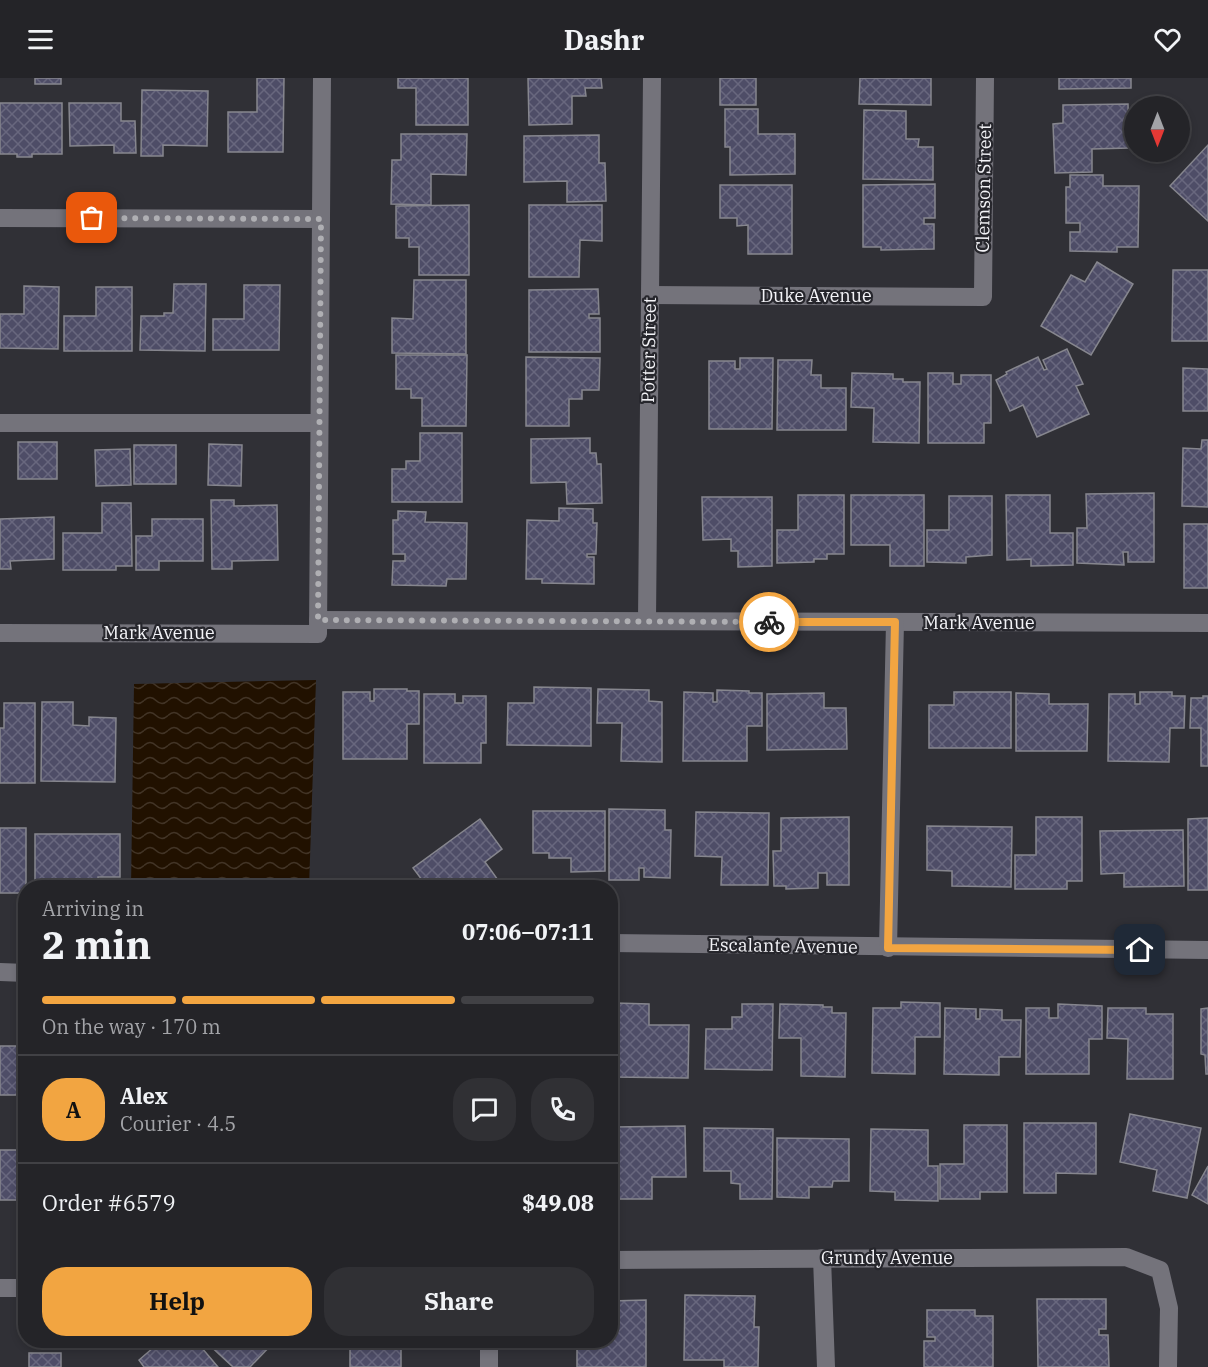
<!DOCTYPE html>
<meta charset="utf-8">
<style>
body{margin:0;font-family:"IBM Plex Serif",serif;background:#303034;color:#f1f3f6;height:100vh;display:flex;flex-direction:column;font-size:22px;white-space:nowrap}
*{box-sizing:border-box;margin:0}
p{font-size:20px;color:#a3a4a8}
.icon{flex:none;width:33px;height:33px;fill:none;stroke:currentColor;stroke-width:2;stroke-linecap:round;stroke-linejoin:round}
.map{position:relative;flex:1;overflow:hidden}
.details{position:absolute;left:18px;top:802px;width:600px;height:468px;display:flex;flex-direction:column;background:#242428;border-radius:24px;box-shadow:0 3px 9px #0003,0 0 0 2px #414145}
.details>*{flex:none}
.needle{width:39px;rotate:180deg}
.fabs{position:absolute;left:1124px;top:18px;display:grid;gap:12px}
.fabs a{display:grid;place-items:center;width:66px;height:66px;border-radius:50%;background:#242428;box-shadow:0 3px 9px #0003,0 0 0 2px #414145;font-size:30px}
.pin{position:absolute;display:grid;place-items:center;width:51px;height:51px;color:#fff;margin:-26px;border-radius:12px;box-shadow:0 3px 9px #0006}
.courier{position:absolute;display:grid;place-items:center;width:60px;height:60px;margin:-30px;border:4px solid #f2a541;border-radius:50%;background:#fff;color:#222;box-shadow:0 2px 8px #0007}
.head em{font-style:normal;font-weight:700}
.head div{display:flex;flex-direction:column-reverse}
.head{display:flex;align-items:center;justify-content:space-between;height:102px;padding:0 24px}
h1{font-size:39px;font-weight:700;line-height:45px}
.bar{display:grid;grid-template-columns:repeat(4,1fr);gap:9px 6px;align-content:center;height:72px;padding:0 24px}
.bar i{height:8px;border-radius:4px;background:#414145}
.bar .current{background:#f2a541}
.bar p{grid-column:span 4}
.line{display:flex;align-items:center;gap:15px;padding:0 24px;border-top:2px solid #414145}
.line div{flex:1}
.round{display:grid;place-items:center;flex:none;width:63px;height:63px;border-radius:24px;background:#303034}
.primary-button{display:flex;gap:12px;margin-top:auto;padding:12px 24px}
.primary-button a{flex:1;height:69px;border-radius:24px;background:#f2a541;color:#111;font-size:24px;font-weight:700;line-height:69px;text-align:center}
.primary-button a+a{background:#303034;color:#f1f3f6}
header{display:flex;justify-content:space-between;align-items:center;height:78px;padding:0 24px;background:#242428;font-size:27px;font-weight:700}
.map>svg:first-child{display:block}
.water{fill:url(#water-waves)}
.building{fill:url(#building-cross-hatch);stroke:#86868e;stroke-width:1.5}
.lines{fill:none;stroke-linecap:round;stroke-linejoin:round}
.minor{stroke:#74737b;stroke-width:18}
.done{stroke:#afafb3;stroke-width:6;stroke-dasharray:0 10.8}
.route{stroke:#f2a541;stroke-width:8}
.labels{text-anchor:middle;stroke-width:4.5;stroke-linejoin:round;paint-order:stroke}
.street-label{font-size:18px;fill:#f3f3f7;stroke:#26262c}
</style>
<header><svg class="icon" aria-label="menu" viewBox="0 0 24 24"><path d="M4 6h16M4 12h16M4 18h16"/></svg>Dashr<svg class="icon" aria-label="heart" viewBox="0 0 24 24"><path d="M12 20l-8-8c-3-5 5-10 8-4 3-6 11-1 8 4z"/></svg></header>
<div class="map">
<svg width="1208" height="1289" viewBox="0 0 1208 1289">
<defs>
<pattern id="water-waves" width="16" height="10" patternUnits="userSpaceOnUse" patternTransform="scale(1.5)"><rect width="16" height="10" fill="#211100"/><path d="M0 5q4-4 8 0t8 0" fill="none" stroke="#423426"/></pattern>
<pattern id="building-cross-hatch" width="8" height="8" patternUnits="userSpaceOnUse" patternTransform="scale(1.5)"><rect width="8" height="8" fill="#4e4d67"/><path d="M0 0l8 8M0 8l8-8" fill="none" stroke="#68677e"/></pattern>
</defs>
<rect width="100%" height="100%" fill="#303036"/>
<!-- water -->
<polygon class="water" points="316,602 309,810 131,810 134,606"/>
<!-- building -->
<g class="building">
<rect x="35" y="0" width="26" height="6"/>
<polygon points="257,0 284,0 283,74 228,74 228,34 257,34"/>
<polygon points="398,0 468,0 468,47 416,47 416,10 398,10"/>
<polygon points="528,0 601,0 602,10 585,10 586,18 572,18 572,46 529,47"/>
<rect x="720" y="0" width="36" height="27"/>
<polygon points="860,0 931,0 931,27 859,26"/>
<polygon points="1059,0 1131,0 1131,10 1059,11"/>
<polygon points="142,12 208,13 207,68 163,67 163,78 141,78"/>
<polygon points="0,25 62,25 62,76 32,76 32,79 17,79 17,76 0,76"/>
<polygon points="69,25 121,25 121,43 135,43 136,75 114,75 114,67 70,68"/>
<polygon points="1128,26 1129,70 1092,71 1092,94 1055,95 1053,46 1063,45 1063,27"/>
<polygon points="725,31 758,31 758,56 795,56 795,96 730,97 730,69 725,69"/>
<polygon points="864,32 906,33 906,61 919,61 918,69 933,69 933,102 863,101"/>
<polygon points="401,56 467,56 466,97 431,96 431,127 391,126 392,82 401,82"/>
<polygon points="599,57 599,85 605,85 606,123 567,124 567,103 524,104 524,58"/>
<polygon points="1208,67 1208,143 1170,108"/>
<polygon points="1070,97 1103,97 1103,108 1139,108 1138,169 1117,169 1117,174 1070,173 1070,154 1080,154 1080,145 1066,145 1066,109 1070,109"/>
<polygon points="935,106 935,140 924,140 924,146 934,146 934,171 881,172 881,169 863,169 863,107"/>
<polygon points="720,107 792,107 792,176 748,176 748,147 737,148 737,140 720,140"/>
<polygon points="469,127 469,197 419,197 419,169 409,169 409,160 396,160 396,128"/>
<polygon points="529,127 602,127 602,163 580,162 579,199 529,199"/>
<polygon points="1097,184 1133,206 1091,277 1041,248 1071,197 1085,204"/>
<polygon points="1173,192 1208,192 1208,263 1172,263"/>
<polygon points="414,202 466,202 466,276 392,275 392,240 413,241"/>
<polygon points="174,206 206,206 205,273 140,272 141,238 164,238 164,235 173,235"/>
<polygon points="244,207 280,207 279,272 213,272 213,241 244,241"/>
<polygon points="24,208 59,209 58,271 0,270 0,236 24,236"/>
<polygon points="96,209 132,209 132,273 64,273 64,238 96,238"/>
<polygon points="598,211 599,236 589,236 589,240 600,240 600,274 529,274 529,212"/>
<polygon points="1067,271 1083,306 1076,308 1089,336 1037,359 1023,327 1010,333 996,302 1007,296 1006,294 1038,279 1044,292 1047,291 1043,282"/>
<polygon points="396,277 467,277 466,348 422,348 422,320 411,320 411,311 396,311"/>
<polygon points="526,279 600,280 599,312 582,312 582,321 569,321 569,348 526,348"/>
<polygon points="740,280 773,280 772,351 709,351 709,283 735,283 735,291 740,291"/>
<polygon points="778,282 812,282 811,297 821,297 821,310 846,310 846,352 777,352"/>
<polygon points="1183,290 1208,291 1208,333 1183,333"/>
<polygon points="852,295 893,296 893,301 903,301 903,304 920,304 919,365 873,364 874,330 851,329"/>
<polygon points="928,295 953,295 953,306 961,306 961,297 991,297 991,345 984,345 984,365 928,365"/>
<polygon points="420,355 462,355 462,424 392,424 392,391 406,391 406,383 420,383"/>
<polygon points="590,360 590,375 596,375 597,386 601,386 602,425 567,426 566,404 531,405 531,361"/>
<polygon points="1202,362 1208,362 1208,429 1182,428 1183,370 1201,371"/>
<rect x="18" y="364" width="39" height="37"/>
<polygon points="209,366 242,367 241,408 208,407"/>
<rect x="134" y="367" width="42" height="39"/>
<polygon points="130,371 131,407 96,408 95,372"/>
<polygon points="1154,415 1154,484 1128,484 1128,474 1123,474 1124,487 1077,485 1077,450 1087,450 1086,416"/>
<polygon points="798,417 844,417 844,476 827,476 827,481 814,481 814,484 777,485 777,452 798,452"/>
<polygon points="851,417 924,417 924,488 890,488 890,467 851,467"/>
<polygon points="1006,417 1050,417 1050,455 1073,455 1073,487 1031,488 1031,481 1007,482"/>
<polygon points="949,418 992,418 992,477 966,479 966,485 927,484 927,452 949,452"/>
<polygon points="702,419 772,419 772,488 738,489 738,473 731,473 731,461 703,462"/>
<polygon points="211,422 234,422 234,428 277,427 278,482 232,483 232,491 212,491"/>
<polygon points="102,425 131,425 132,488 116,488 116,492 63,492 63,455 102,455"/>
<polygon points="559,430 593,431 593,445 597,445 596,476 587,476 587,479 594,479 594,506 542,505 542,501 526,501 527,442 559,443"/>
<polygon points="398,433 426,434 425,444 467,445 466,501 447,501 446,508 392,507 393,483 405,483 405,476 393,476 393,442 398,442"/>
<polygon points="54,439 54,481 10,483 11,491 0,491 0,441"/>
<polygon points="152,441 203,441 203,483 159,483 159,492 136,492 136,458 152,458"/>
<rect x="1184" y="446" width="24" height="64"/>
<polygon points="534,609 591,610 591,668 507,667 508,625 534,625"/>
<polygon points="374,611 407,611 407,613 419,613 419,646 407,646 407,681 343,681 343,614 370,614 370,623 374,623"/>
<polygon points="598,611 649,612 649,623 662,624 662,684 621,683 622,645 597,645"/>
<polygon points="717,612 749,613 749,615 762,615 762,648 747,648 747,683 683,683 684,614 713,615 713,624 717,624"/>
<polygon points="954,614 1011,614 1011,670 929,670 929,627 954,627"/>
<polygon points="1140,614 1172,614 1172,618 1185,618 1184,650 1170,650 1169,684 1108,683 1109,616 1135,616 1135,626 1140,626"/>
<polygon points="824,615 824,630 846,630 847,671 767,672 767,616"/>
<polygon points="1016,615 1049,616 1049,626 1088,626 1087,673 1016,673"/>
<polygon points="424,616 455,616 455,625 463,625 463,618 486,618 486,665 481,665 481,685 424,685"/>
<polygon points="1203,618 1208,618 1208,688 1201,688 1201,650 1190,650 1191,620 1203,620"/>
<polygon points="42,624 73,624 73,647 89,648 89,639 116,640 115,704 41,703"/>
<polygon points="4,625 35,625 35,705 0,705 0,650 4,650"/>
<polygon points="609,731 665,732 665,752 671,752 670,800 644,799 644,790 639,790 639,802 609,802"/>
<polygon points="533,733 605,733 605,793 571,794 571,780 549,780 549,775 533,775"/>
<polygon points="696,734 769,735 768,807 721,807 722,779 695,778"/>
<polygon points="849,739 849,807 827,807 827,795 818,795 818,810 786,811 786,808 774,808 773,773 781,773 781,740"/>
<polygon points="1036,739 1082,739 1082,803 1067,803 1067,811 1015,811 1015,777 1036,777"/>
<polygon points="1208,740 1208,812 1188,812 1188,741"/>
<polygon points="480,741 502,771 485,784 498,802 487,810 428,810 413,790"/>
<polygon points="927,748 1012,749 1011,809 952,808 952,793 927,792"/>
<rect x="0" y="750" width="26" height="65"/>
<polygon points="1183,752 1184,808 1124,809 1124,795 1101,796 1100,753"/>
<polygon points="35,756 120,756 120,799 98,799 98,810 35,810"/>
<polygon points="901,924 940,925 940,959 915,959 915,996 872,995 873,930 901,930"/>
<polygon points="615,925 649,926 649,947 689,947 688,1000 613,999"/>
<polygon points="742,926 773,926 772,992 705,991 706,951 732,951 732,939 742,939"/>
<polygon points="780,926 823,927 823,929 832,929 832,935 846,935 845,999 801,998 801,960 779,960"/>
<polygon points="1058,926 1102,928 1102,961 1089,961 1089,996 1026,996 1026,930 1049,930 1049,940 1058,940"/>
<polygon points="945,930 976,931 976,941 980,941 980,931 1002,932 1002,942 1021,942 1020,979 999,979 999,997 944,996"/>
<polygon points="1108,930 1146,930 1146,936 1173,936 1173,1001 1127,1001 1128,961 1107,960"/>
<polygon points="1208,930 1208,996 1206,996 1205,977 1201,976 1201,931"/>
<rect x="0" y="968" width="17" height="49"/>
<polygon points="1130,1036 1201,1050 1187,1120 1153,1113 1157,1092 1120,1084"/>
<polygon points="1024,1045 1096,1045 1096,1096 1056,1095 1056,1115 1024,1115"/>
<polygon points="964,1047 1007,1047 1007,1114 980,1114 980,1121 940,1121 940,1086 964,1086"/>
<polygon points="685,1048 686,1099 652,1099 652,1121 614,1121 613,1049"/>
<polygon points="704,1050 773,1051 772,1121 740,1121 740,1106 731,1105 731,1093 704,1093"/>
<polygon points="871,1051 928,1052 928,1088 938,1088 938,1123 895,1122 895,1114 870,1113"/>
<polygon points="777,1060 849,1061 849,1103 833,1103 832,1109 809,1109 809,1120 777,1119"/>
<rect x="0" y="1072" width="17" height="50"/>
<polygon points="1208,1088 1208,1126 1192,1117"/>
<polygon points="685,1217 755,1218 754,1249 759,1249 758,1289 724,1289 724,1282 684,1282"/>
<polygon points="1037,1221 1106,1221 1106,1251 1099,1251 1099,1257 1108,1257 1109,1289 1038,1289"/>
<polygon points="646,1222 646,1289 577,1289 577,1263 610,1263 610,1223"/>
<polygon points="927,1232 975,1232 975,1238 993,1238 993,1289 924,1289 924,1263 935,1263 935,1259 927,1259"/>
<polygon points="161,1263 196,1263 218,1289 144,1289 139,1282"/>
<polygon points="205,1263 275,1263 250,1289 233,1289"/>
<rect x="350" y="1263" width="51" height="26"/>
<rect x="29" y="1275" width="32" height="14"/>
</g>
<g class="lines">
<!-- minor -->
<g class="minor">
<polyline points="0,140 321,141"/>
<polyline points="650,217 983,219 985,0"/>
<polyline points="0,345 319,345"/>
<polyline points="318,542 1208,545"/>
<polyline points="647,543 652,0"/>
<polyline points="0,555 318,556 322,0"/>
<polyline points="610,865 1208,872"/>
<polyline points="888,870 895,544"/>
<polyline points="0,894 26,895"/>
<polyline points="822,1180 826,1289"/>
<polyline points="610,1182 1126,1179 1160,1192 1169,1230 1168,1289"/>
<polyline points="0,1210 26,1210"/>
<polyline points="489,1263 489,1289"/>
</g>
</g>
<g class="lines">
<!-- done -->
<polyline class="done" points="92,140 321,141 318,542 769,544"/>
<!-- route -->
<polyline class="route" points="769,544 895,544 888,870 1140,872"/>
</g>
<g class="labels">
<!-- street labels -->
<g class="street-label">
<text transform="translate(984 110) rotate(-89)" y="6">Clemson Street</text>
<text x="816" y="224">Duke Avenue</text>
<text transform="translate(649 272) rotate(-89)" y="6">Potter Street</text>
<text x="979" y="551">Mark Avenue</text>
<text x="159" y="561">Mark Avenue</text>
<text transform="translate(783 868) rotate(1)" y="6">Escalante Avenue</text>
<text x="887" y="1186">Grundy Avenue</text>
</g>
</g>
</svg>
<div class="fabs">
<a><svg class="needle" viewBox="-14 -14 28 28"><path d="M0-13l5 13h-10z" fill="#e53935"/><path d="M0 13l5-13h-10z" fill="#a3a4a8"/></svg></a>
</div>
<div class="pin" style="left:92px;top:140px;background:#ea580c"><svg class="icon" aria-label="bag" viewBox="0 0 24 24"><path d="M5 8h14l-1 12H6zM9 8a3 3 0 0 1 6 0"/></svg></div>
<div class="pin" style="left:1140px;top:872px;background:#1f2937"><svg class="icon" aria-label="home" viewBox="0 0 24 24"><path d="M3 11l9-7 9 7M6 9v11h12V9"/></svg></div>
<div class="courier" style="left:769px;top:544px"><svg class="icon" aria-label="bike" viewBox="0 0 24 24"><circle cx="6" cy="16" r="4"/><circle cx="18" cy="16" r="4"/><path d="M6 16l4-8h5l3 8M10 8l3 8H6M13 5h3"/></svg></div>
<section class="details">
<div class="head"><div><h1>2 min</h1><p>Arriving in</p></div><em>07:06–07:11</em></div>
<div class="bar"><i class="current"></i><i class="current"></i><i class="current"></i><i></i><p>On the way · 170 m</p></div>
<div class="line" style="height:108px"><b class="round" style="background:#f2a541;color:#111">A</b><div><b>Alex</b><p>Courier · 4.5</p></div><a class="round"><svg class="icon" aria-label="chat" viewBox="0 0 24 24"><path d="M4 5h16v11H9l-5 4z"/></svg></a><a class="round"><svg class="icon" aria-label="phone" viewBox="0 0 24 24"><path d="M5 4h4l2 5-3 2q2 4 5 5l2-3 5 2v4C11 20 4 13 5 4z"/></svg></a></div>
<div class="line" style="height:78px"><div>Order #6579</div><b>$49.08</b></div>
<div class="primary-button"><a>Help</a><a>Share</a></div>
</section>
</div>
